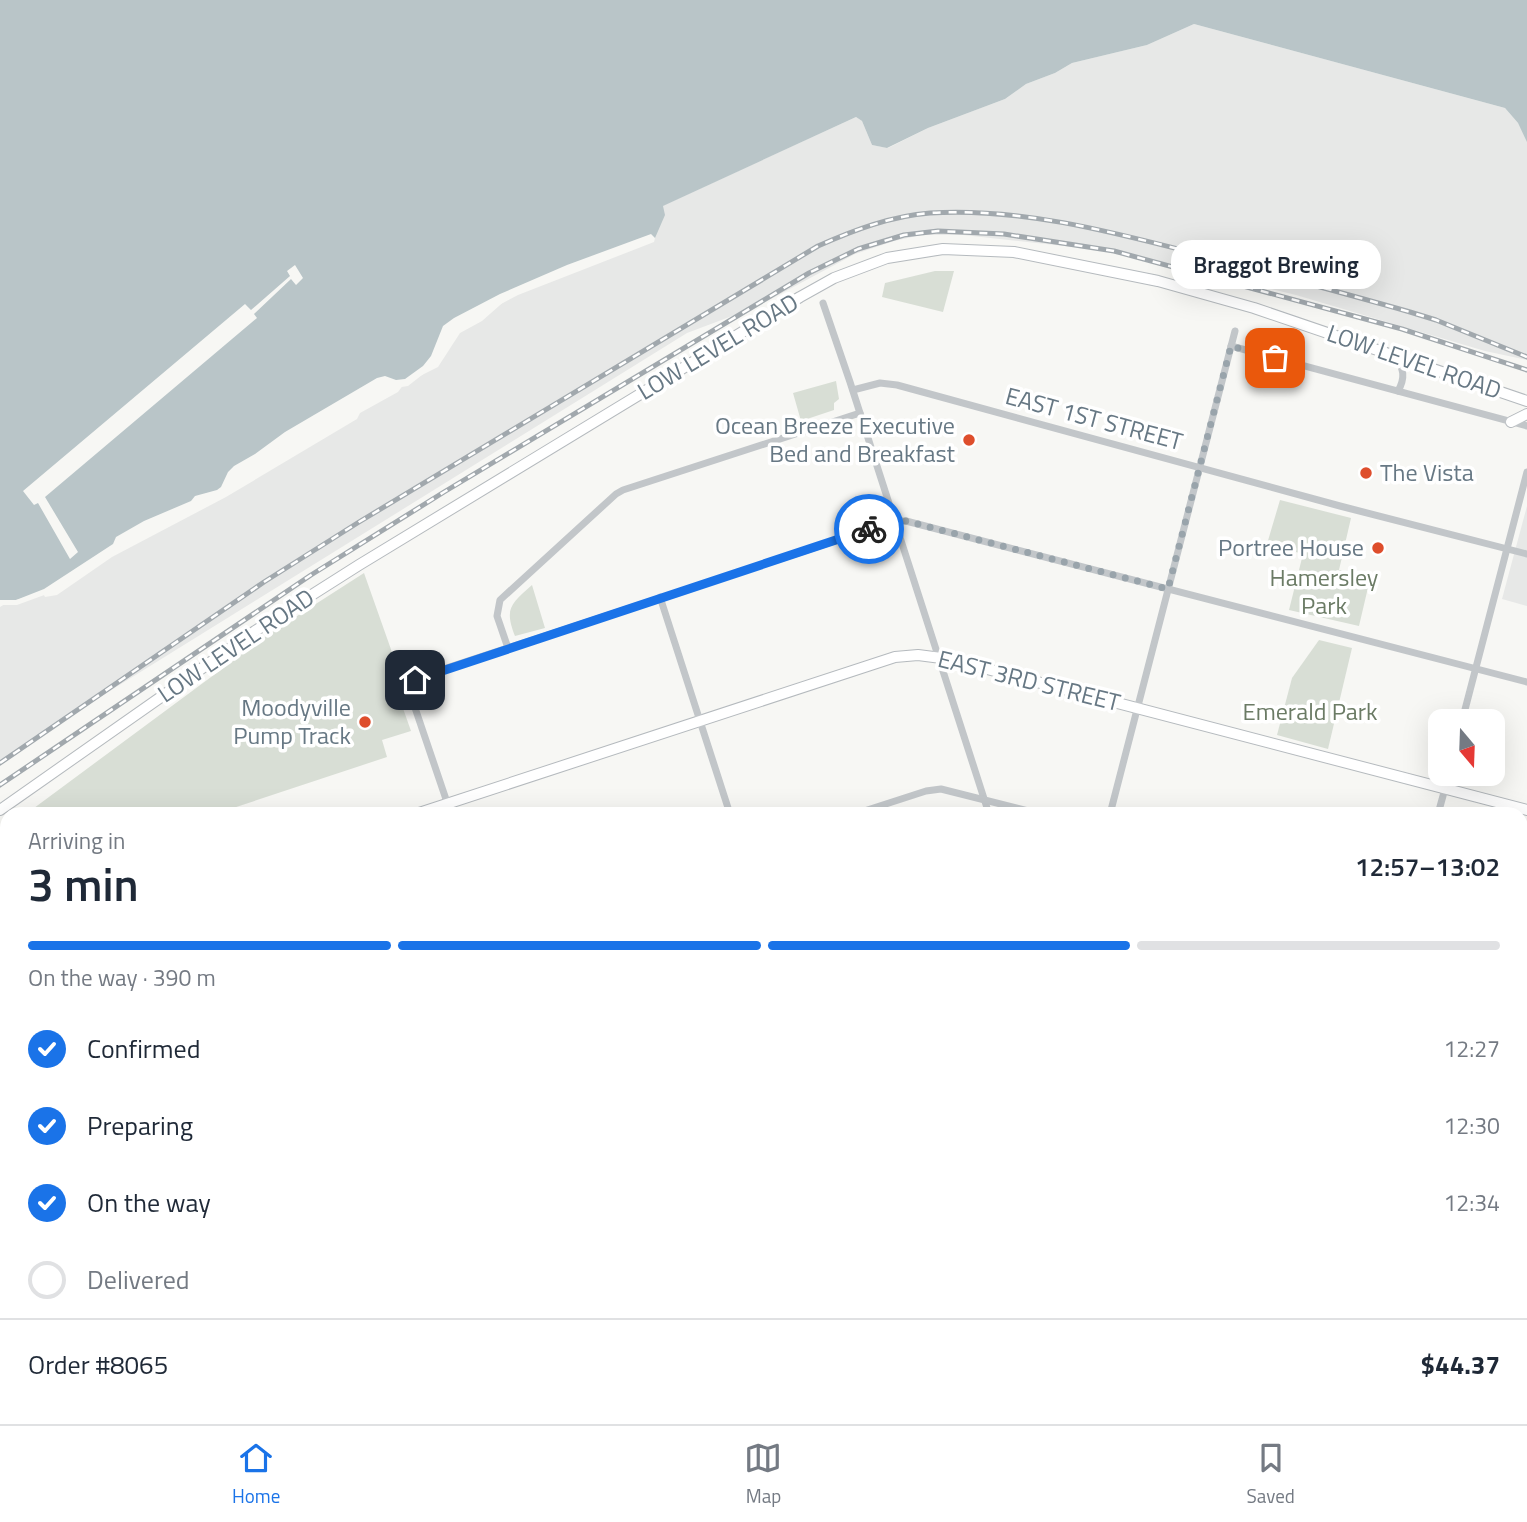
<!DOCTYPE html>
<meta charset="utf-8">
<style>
body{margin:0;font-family:"Titillium Web",sans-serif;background:#f6f6f7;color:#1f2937;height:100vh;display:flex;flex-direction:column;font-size:26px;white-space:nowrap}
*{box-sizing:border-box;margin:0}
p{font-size:23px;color:#747a83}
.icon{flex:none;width:38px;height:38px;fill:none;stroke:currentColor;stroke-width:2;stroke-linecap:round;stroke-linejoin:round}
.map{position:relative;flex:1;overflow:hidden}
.sheet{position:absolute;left:0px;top:807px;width:1528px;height:618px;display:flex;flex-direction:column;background:#fff;border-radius:21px 21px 0 0;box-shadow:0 7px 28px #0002}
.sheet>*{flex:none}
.needle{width:46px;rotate:161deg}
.fabs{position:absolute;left:1428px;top:709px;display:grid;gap:14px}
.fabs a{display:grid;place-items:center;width:77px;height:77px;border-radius:14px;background:#fff;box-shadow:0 7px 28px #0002;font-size:35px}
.pin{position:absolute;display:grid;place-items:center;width:60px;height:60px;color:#fff;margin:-30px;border-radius:14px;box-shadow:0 4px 10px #0006}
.courier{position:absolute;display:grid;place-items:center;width:70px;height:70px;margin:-35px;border:5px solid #1a73e8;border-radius:50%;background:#fff;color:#222;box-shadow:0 2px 9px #0007}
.bubble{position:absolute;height:49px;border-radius:21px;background:#fff;box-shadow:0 7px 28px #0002;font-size:23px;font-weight:600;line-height:49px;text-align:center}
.summary em{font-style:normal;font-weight:600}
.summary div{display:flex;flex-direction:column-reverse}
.summary{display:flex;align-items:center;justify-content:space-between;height:119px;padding:0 28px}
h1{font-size:46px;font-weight:600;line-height:52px}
.bar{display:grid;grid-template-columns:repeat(4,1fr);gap:10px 7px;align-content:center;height:84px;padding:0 28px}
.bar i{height:9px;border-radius:5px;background:#e0e1e3}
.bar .active{background:#1a73e8}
.bar p{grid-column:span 4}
.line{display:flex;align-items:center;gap:18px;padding:0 28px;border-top:2px solid #e0e1e3}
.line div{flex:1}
ol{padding:0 28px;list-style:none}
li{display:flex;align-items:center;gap:21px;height:77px}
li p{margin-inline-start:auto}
li .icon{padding:7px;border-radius:50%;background:#1a73e8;color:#fff;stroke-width:4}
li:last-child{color:#747a83}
li i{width:38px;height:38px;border:4px solid #e0e1e3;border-radius:50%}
.dock{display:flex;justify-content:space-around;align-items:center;height:98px;border-top:2px solid #e0e1e3;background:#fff;font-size:19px;color:#747a83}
.dock a{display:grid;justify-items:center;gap:4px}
.dock .active{color:#1a73e8}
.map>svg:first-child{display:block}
.built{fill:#e7e8e7}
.green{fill:#d8ded5}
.water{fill:#b9c5c8}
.pier{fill:#f7f7f4}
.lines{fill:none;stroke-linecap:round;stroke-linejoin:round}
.secondary-casing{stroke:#b5babe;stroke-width:12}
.street{stroke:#c2c6c9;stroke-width:7}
.secondary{stroke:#fff;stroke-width:10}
.rail-casing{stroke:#a1a8ad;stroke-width:5}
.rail{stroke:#fff;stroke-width:2.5;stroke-dasharray:8;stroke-linecap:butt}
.done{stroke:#99a4ab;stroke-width:7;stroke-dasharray:0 12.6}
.route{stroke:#1a73e8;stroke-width:9}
.poi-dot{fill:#de4e2c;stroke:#fff;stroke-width:2.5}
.labels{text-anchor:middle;stroke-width:7;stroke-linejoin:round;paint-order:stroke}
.street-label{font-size:24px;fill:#677884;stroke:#fff}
.poi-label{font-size:24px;fill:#677884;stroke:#fff;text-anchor:end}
.park-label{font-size:24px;fill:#6b7b65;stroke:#fff}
</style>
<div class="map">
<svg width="1527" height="1424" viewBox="0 0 1527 1424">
<rect width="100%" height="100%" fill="#f7f7f4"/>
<!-- built -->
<g class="built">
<polygon points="1194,24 1505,108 1518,123 1527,139 1527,360 1485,351 1296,295 1110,251 963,235 921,235 894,241 855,254 756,307 687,333 84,707 0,764 0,607 38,584 45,597 57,595 112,557 226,497 357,419 360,413 398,392 404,384 438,367 460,333 482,321 516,291 662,206 856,117 862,121 872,145 888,148 928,128 1005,99 1026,84 1055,73 1072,63 1147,45"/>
<polygon points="1527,506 1527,606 1502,599"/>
</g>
<!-- green -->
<g class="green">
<polygon points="935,271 954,271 943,312 882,297 885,283"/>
<polygon points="836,381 839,399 834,403 834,410 801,421 793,393"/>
<polygon points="1280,500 1351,518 1339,570 1370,579 1359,626 1289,610 1303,554 1267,544"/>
<polygon points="364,573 405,689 399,693 399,697 411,731 382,740 387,757 215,814 26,814 269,634"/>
<path d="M532,585L545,628L515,636C504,608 511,604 532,585Z"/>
<polygon points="1319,640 1352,648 1328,749 1277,735 1292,678"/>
<polygon points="7,827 7,938 0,940 0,832"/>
<polygon points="7,960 7,1010 0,1012 0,963"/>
</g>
<!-- water -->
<path class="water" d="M0,0H1527V142L1518,123L1505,108L1194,24L1147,45L1072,63L1055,73L1026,84L1005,99L928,128L887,148L872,145L862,121L856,117L663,206L665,215L655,238L608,258L552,276L455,324L434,361L404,384L387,382L233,473L223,489C189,507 153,524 118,543C80,565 47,600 0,602Z"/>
<!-- pier -->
<g class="pier">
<polygon points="651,234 655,238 654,242 518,295 457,327 441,350 436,364 408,386 395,388 382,386 235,475 222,494 136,537 47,594 17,605 0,605 0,600 16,600 44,589 113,544 116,537 144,521 191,501 195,496 217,490 221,487 228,472 234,466 255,454 285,432 377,378 385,376 396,380 405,379 423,366 431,356 443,326 454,318 500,294 567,265"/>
<polygon points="295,265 303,278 296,285 291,279 254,314 257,318 45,497 78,552 70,559 38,503 34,505 23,491 245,304 251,310 290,276 287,271"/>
</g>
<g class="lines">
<defs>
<g id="secondary">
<polyline points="1511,422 1527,414"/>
<polyline points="0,810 255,631 359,565 800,297 834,278 887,258 943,249 1014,252 1158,281 1254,308 1527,401"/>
<polyline points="416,814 895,657 918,655 949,659 1527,810"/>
<polyline points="0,949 7,946"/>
<polyline points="1521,1372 1527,1373"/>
<polyline points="1521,1406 1527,1407"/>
<polyline points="369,1418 371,1424"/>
<polyline points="743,1424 763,1418"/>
</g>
</defs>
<!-- secondary casing -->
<use href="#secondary" class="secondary-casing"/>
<!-- street -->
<g class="street">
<polyline points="823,303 850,382 989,814"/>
<polyline points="1231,346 1527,426"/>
<path d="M1397,356C1403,370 1406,377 1398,391"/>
<polyline points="853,390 880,383 897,385 1340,506 1527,554"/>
<polyline points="660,597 730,814"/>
<polyline points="508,648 497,616 500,600 616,494 623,490 860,413"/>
<polyline points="1462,721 1527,472"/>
<polyline points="451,814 411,696 415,680 419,677 896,521 906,521 1527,682"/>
<polyline points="855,814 926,791 941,789 1040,814"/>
<polyline points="1110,814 1235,331"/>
<polyline points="1438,814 1449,774"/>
<polyline points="1521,940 1527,941"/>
<polyline points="1521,1085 1527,1086"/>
<polyline points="0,1095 7,1093"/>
<polyline points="1521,1230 1527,1232"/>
<polyline points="0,1239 7,1236"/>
<polyline points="0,1378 7,1376"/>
<polyline points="111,1418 114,1424"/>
<polyline points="650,1418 652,1424"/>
<polyline points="935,1418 937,1424"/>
<polyline points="294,1424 315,1418"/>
<polyline points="1266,1424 1267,1418"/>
</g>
<!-- secondary -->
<use href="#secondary" class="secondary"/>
<defs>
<g id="rail">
<path d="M0,763L264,582L359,522L818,246C854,230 891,216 930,213C1023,207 1120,234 1209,257C1276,275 1343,293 1410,312L1436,320L1527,357"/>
<polyline points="0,785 311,575 444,492 809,273 858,249 904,235 938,231 1004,234 1114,251 1402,329 1527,370"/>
</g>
</defs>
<!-- rail casing -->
<use href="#rail" class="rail-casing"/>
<!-- rail -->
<use href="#rail" class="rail"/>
</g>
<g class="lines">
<!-- done -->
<polyline class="done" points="869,529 887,523 906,521 1168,589 1231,346 1275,358"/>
<!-- route -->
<polyline class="route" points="415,680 869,529"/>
</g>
<!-- markers -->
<g class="poi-dot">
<circle cx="969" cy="440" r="7"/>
<circle cx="1366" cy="473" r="7"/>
<circle cx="1378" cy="548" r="7"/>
<circle cx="365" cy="722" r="7"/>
</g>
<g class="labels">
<!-- street labels -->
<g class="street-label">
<text transform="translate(718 347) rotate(-31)" y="8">LOW LEVEL ROAD</text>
<text transform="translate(1414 362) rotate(19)" y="8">LOW LEVEL ROAD</text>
<text transform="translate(1094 419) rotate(15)" y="8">EAST 1ST STREET</text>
<text transform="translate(236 646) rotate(-34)" y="8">LOW LEVEL ROAD</text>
<text transform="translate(1029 681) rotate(14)" y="8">EAST 3RD STREET</text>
</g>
<!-- poi labels -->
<g class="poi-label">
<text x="955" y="434">Ocean Breeze Executive<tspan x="955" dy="28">Bed and Breakfast</tspan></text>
<text x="1380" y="481" text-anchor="start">The Vista</text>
<text x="1364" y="556">Portree House</text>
<text x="351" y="716">Moodyville<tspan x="351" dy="28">Pump Track</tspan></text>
</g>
<!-- park labels -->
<g class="park-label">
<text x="1324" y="586">Hamersley<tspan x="1324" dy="28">Park</tspan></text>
<text x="1310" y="720">Emerald Park</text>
</g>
</g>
</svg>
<div class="fabs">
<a><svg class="needle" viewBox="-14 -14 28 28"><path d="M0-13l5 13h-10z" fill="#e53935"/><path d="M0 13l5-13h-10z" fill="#747a83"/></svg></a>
</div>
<div class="pin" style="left:1275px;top:358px;background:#ea580c"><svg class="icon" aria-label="bag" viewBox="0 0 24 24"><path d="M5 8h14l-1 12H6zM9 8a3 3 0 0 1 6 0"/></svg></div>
<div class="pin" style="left:415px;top:680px;background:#1f2937"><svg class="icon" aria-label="home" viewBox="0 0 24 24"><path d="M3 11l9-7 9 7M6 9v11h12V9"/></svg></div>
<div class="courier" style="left:869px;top:529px"><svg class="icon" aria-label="bike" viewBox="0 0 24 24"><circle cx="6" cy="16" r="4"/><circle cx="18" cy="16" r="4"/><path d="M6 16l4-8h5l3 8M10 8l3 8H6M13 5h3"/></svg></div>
<div class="bubble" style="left:1171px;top:240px;width:210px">Braggot Brewing</div>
<section class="sheet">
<div class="summary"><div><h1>3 min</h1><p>Arriving in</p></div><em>12:57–13:02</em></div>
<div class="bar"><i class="active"></i><i class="active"></i><i class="active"></i><i></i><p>On the way · 390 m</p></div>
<ol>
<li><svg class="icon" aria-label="check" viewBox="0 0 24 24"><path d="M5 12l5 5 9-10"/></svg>Confirmed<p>12:27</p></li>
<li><svg class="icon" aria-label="check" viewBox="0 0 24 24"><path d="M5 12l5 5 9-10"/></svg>Preparing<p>12:30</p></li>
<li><svg class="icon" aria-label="check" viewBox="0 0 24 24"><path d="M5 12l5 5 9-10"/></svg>On the way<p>12:34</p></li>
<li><i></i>Delivered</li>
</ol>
<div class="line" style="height:91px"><div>Order #8065</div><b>$44.37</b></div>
</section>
</div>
<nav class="dock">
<a class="active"><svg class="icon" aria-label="home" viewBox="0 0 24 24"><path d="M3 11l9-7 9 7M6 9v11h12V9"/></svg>Home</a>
<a><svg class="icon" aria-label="map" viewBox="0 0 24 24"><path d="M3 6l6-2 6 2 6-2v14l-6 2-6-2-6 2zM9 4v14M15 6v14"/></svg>Map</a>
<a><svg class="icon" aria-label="saved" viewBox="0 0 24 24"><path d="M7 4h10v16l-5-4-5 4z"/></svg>Saved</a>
</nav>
